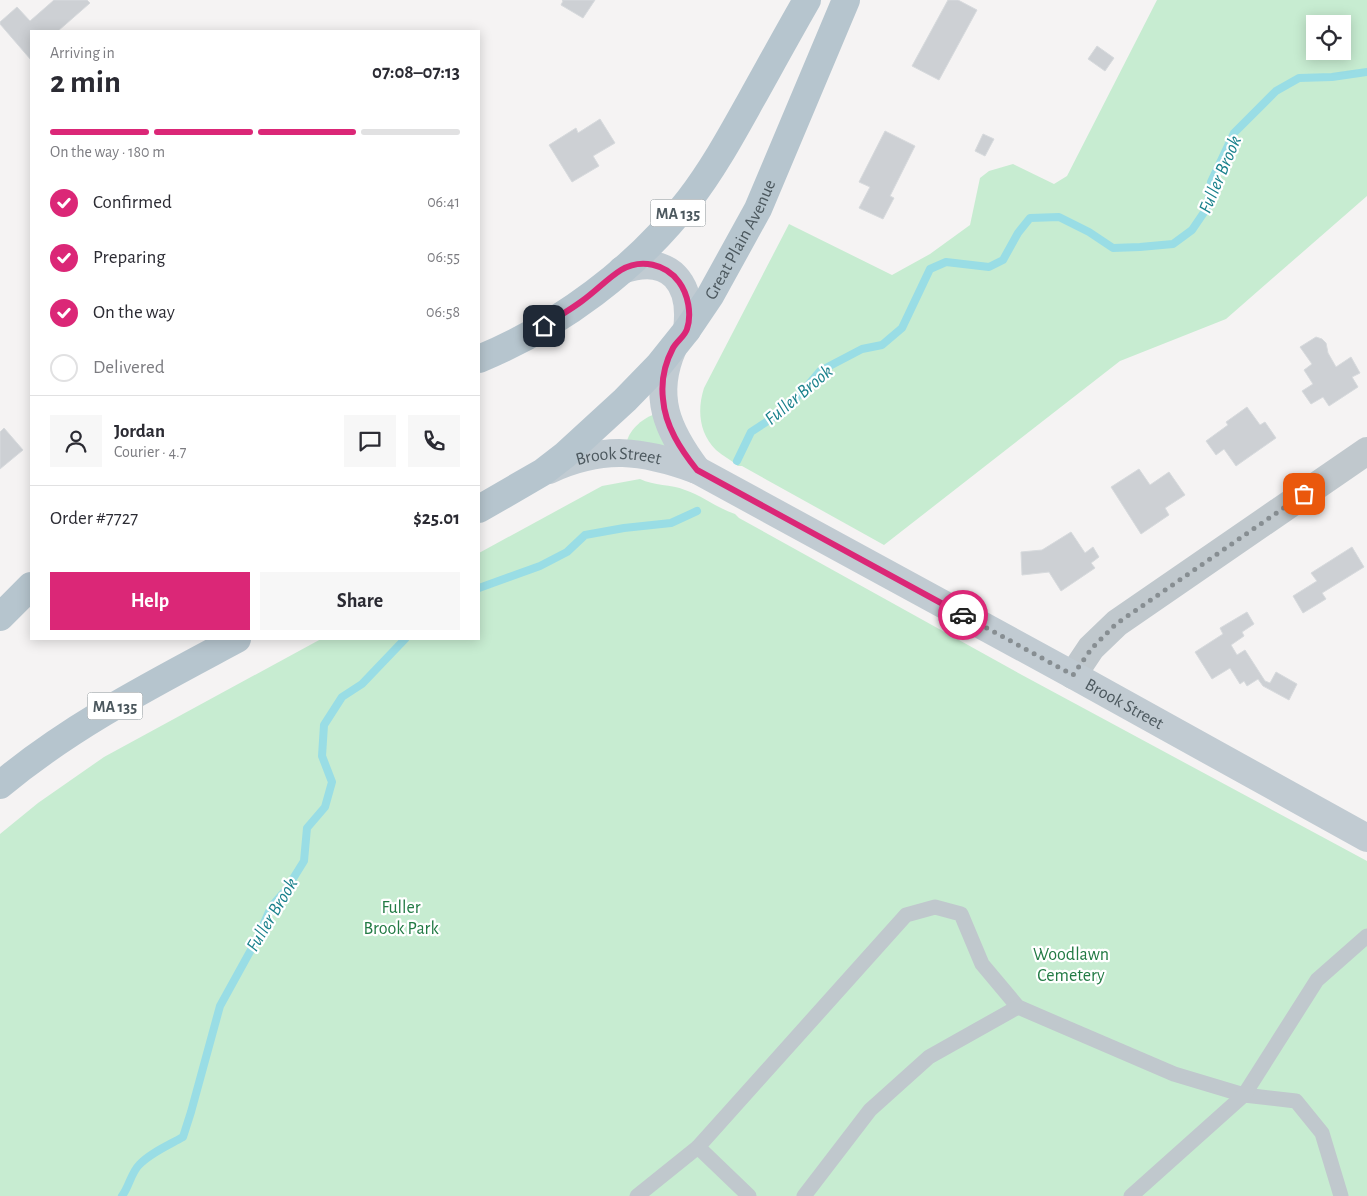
<!DOCTYPE html>
<meta charset="utf-8">
<style>
body{margin:0;font-family:"Alegreya Sans",sans-serif;background:#f7f7f7;color:#2b2b33;height:100vh;display:flex;flex-direction:column;font-size:19px;white-space:nowrap}
*{box-sizing:border-box;margin:0}
p{font-size:16px;color:#7c7c81}
.icon{flex:none;width:28px;height:28px;fill:none;stroke:currentColor;stroke-width:2;stroke-linecap:round;stroke-linejoin:round}
.map{position:relative;flex:1;overflow:hidden}
.details{position:absolute;left:30px;top:30px;width:450px;height:610px;display:flex;flex-direction:column;background:#fff;border-radius:0px;box-shadow:0 2px 12px #0003}
.details>*{flex:none}
.buttons{position:absolute;left:1306px;top:15px;display:grid;gap:10px}
.buttons a{display:grid;place-items:center;width:45px;height:45px;border-radius:0px;background:#fff;box-shadow:0 2px 12px #0003;font-size:25px}
.pin{position:absolute;display:grid;place-items:center;width:42px;height:42px;color:#fff;margin:-21px;border-radius:10px;box-shadow:0 2px 8px #0006}
.courier{position:absolute;display:grid;place-items:center;width:50px;height:50px;margin:-25px;border:4px solid #db2777;border-radius:50%;background:#fff;color:#222;box-shadow:0 1px 6px #0007}
.headline em{font-style:normal;font-weight:700}
.headline div{display:flex;flex-direction:column-reverse}
.headline{display:flex;align-items:center;justify-content:space-between;height:85px;padding:0 20px}
h1{font-size:32px;font-weight:700;line-height:38px}
.bar{display:grid;grid-template-columns:repeat(4,1fr);gap:8px 5px;align-content:center;height:60px;padding:0 20px}
.bar i{height:6px;border-radius:4px;background:#e1e1e2}
.bar .on{background:#db2777}
.bar p{grid-column:span 4}
.line{display:flex;align-items:center;gap:12px;padding:0 20px;border-top:1px solid #e1e1e2}
.line div{flex:1}
.round{display:grid;place-items:center;flex:none;width:52px;height:52px;border-radius:0px;background:#f7f7f7}
ol{padding:0 20px;list-style:none}
li{display:flex;align-items:center;gap:15px;height:55px}
li p{margin-inline-start:auto}
li .icon{padding:5px;border-radius:50%;background:#db2777;color:#fff;stroke-width:4}
li:last-child{color:#7c7c81}
li i{width:28px;height:28px;border:2px solid #e1e1e2;border-radius:50%}
.primary-button{display:flex;gap:10px;margin-top:auto;padding:10px 20px}
.primary-button a{flex:1;height:58px;border-radius:0px;background:#db2777;color:#fff;font-size:20px;font-weight:700;line-height:58px;text-align:center}
.primary-button a+a{background:#f7f7f7;color:#2b2b33}
.map>svg:first-child{display:block}
.green{fill:#c7ecd1;fill-rule:evenodd}
.lines{fill:none;stroke-linecap:round;stroke-linejoin:round}
.stream{stroke:#99dde5;stroke-width:8}
.building{fill:#cdd0d4;stroke:#d7dadd}
.lane{stroke:#c0c8cd;stroke-width:15}
.street{stroke:#c0c8cd;stroke-width:28}
.secondary{stroke:#c1cbd2;stroke-width:28}
.primary{stroke:#b6c5ce;stroke-width:28}
.done{stroke:#878e92;stroke-width:5;stroke-dasharray:0 9}
.route{stroke:#db2777;stroke-width:6}
.labels{text-anchor:middle;stroke-width:4.5;stroke-linejoin:round;paint-order:stroke}
.shield{fill:#fff;stroke:#828a8e;stroke-width:1}
.shield-label{font-size:16px;font-weight:bold;fill:#4c585e}
.street-label{font-size:18px;fill:#4c585e;stroke:#fff}
.park-label{font-size:18px;fill:#227a44;stroke:#fff}
.water-label{font-size:19px;font-style:italic;fill:#1a818c;stroke:#fff}
</style>
<div class="map">
<svg width="1367" height="1196" viewBox="0 0 1367 1196">
<rect width="100%" height="100%" fill="#f5f3f3"/>
<!-- green -->
<g class="green">
<path d="M1157,0H1367V196L1226,319L1120,361L884,545L742,466H738C731,460 723,456 716,450C699,433 697,410 704,388L789,224L892,275L930,254L970,225L980,178L989,171L1013,164L1054,184L1067,176ZM1315,24H1342V51H1315Z"/>
<path d="M656,414L673,451L627,441C630,429 644,417 656,414Z"/>
<path d="M640,479C654,486 671,484 685,490C703,496 717,508 735,514L739,518L1022,675L1367,861V1196H0V834L38,803L104,757L321,639H479V553L602,486Z"/>
</g>
<g class="lines">
<!-- stream -->
<g class="stream">
<polyline points="737,461 751,432 780,413 802,392 820,371 862,349 882,345 902,328 930,269 946,262 989,267 1003,260 1018,233 1030,218 1059,217 1089,232 1113,248 1140,247 1173,244 1192,230 1207,208 1211,182 1234,133 1276,91 1299,78 1332,77 1367,72"/>
<polyline points="479,588 540,566 567,552 585,535 624,528 671,523 697,511"/>
<path d="M122,1196C129,1187 131,1173 139,1165C150,1153 169,1145 183,1137L191,1112L220,1006L257,939L271,907L286,890L304,861L307,828L325,807L332,782L322,756L324,725L342,697L362,684L405,639"/>
</g>
</g>
<!-- building -->
<g class="building">
<polygon points="54,0 87,0 90,3 58,31 31,31 31,60 0,24 0,22 17,7 30,21"/>
<polygon points="562,0 595,0 583,18 561,5 563,1"/>
<polygon points="948,0 958,0 977,10 939,80 912,66"/>
<polygon points="1097,46 1114,58 1105,71 1088,59"/>
<polygon points="600,119 615,143 593,156 599,166 572,182 549,145 576,128 578,133"/>
<polygon points="885,131 915,146 890,196 894,198 883,219 859,208 870,187 859,182"/>
<polygon points="983,134 994,139 985,156 975,151"/>
<polygon points="1316,337 1322,339 1326,343 1328,353 1336,367 1351,357 1360,373 1352,377 1358,387 1329,406 1323,397 1311,404 1302,391 1313,384 1304,370 1312,364 1300,347"/>
<polygon points="1247,407 1260,425 1265,422 1276,438 1236,466 1224,449 1216,455 1206,441 1228,425 1226,422"/>
<polygon points="4,428 23,450 0,469 0,432"/>
<polygon points="1139,469 1150,485 1169,472 1185,495 1165,508 1169,515 1141,534 1111,487"/>
<polygon points="1071,532 1085,553 1093,547 1099,557 1091,563 1095,568 1061,591 1049,572 1022,575 1021,552 1042,550"/>
<polygon points="1352,547 1364,567 1322,593 1326,599 1303,613 1293,596 1317,581 1311,573"/>
<polygon points="1247,612 1254,624 1242,632 1244,636 1231,645 1237,655 1245,650 1265,681 1270,683 1276,672 1297,684 1289,700 1263,686 1258,679 1247,686 1244,681 1240,684 1230,668 1212,679 1195,652 1223,634 1220,628"/>
</g>
<g class="lines">
<!-- lane -->
<g class="lane">
<polyline points="637,1196 698,1147"/>
<polyline points="749,1196 698,1147 906,915 935,907 961,914 982,964 1018,1007 1174,1074 1244,1095 1296,1101 1322,1133 1341,1196"/>
<polyline points="804,1196 870,1110 929,1057 1018,1007"/>
<polyline points="1131,1196 1244,1095 1317,980 1367,936"/>
</g>
<!-- street -->
<polyline class="street" points="1073,675 1091,648 1117,623 1367,451"/>
<!-- secondary -->
<g class="secondary">
<path d="M622,270C671,253 693,284 687,330"/>
<path d="M673,348C652,396 667,430 697,470"/>
<path id="s1" d="M549,470C603,445 642,450 697,470L1073,675L1367,838"/>
</g>
<!-- primary -->
<g class="primary">
<path d="M479,359C559,326 636,269 689,200C713,169 732,134 751,100C770,66 788,33 807,0"/>
<path id="s2" d="M479,509L543,472L565,455L625,400L659,365L687,330L710,296L758,209L846,0"/>
<polyline points="0,617 31,586"/>
<path d="M0,785C72,725 155,683 237,639"/>
</g>
</g>
<g class="lines">
<!-- done -->
<polyline class="done" points="963,615 1073,675 1092,648 1116,624 1304,494"/>
<!-- route -->
<path class="route" d="M544,326C557,317 570,310 582,301C596,291 608,278 621,270C641,258 666,264 679,282C688,294 692,314 687,329C685,336 677,341 673,348C665,363 661,382 663,399C665,426 681,450 697,470L963,615"/>
</g>
<g class="labels">
<!-- shield labels -->
<g class="shield">
<rect x="650.5" y="199.5" width="55" height="27" rx="4"/>
<rect x="87.5" y="692.5" width="55" height="27" rx="4"/>
</g>
<g class="shield-label">
<text x="678" y="219">MA 135</text>
<text x="115" y="712">MA 135</text>
</g>
<!-- street labels -->
<g class="street-label">
<text dy="6" stroke="none"><textPath href="#s2" startOffset="382">Great Plain Avenue</textPath></text>
<text dy="6" stroke="none"><textPath href="#s1" startOffset="72">Brook Street</textPath></text>
<text dy="6" stroke="none"><textPath href="#s1" startOffset="640">Brook Street</textPath></text>
</g>
<!-- park labels -->
<g class="park-label">
<text x="401" y="913">Fuller<tspan x="401" dy="21">Brook Park</tspan></text>
<text x="1071" y="960">Woodlawn<tspan x="1071" dy="21">Cemetery</tspan></text>
</g>
<!-- water labels -->
<g class="water-label">
<text transform="translate(1219 174) rotate(-67)" y="7">Fuller Brook</text>
<text transform="translate(798 394) rotate(-40)" y="7">Fuller Brook</text>
<text transform="translate(271 914) rotate(-59)" y="7">Fuller Brook</text>
</g>
</g>
</svg>
<div class="buttons">
<a><svg class="icon" aria-label="locate" viewBox="0 0 24 24"><circle cx="12" cy="12" r="6"/><path d="M12 2v4M12 18v4M2 12h4M18 12h4"/></svg></a>
</div>
<div class="pin" style="left:1304px;top:494px;background:#ea580c"><svg class="icon" aria-label="bag" viewBox="0 0 24 24"><path d="M5 8h14l-1 12H6zM9 8a3 3 0 0 1 6 0"/></svg></div>
<div class="pin" style="left:544px;top:326px;background:#1f2937"><svg class="icon" aria-label="home" viewBox="0 0 24 24"><path d="M3 11l9-7 9 7M6 9v11h12V9"/></svg></div>
<div class="courier" style="left:963px;top:615px"><svg class="icon" aria-label="car" viewBox="0 0 24 24"><path d="M5 17H2v-5l4-1 3-4h7l3 4 3 1v5h-3M9 17h6M6 11h13"/><circle cx="7" cy="17" r="2"/><circle cx="17" cy="17" r="2"/></svg></div>
<section class="details">
<div class="headline"><div><h1>2 min</h1><p>Arriving in</p></div><em>07:08–07:13</em></div>
<div class="bar"><i class="on"></i><i class="on"></i><i class="on"></i><i></i><p>On the way · 180 m</p></div>
<ol>
<li><svg class="icon" aria-label="check" viewBox="0 0 24 24"><path d="M5 12l5 5 9-10"/></svg>Confirmed<p>06:41</p></li>
<li><svg class="icon" aria-label="check" viewBox="0 0 24 24"><path d="M5 12l5 5 9-10"/></svg>Preparing<p>06:55</p></li>
<li><svg class="icon" aria-label="check" viewBox="0 0 24 24"><path d="M5 12l5 5 9-10"/></svg>On the way<p>06:58</p></li>
<li><i></i>Delivered</li>
</ol>
<div class="line" style="height:90px"><a class="round"><svg class="icon" aria-label="person" viewBox="0 0 24 24"><circle cx="12" cy="8" r="4"/><path d="M4 21q1-7 8-7t8 7"/></svg></a><div><b>Jordan</b><p>Courier · 4.7</p></div><a class="round"><svg class="icon" aria-label="chat" viewBox="0 0 24 24"><path d="M4 5h16v11H9l-5 4z"/></svg></a><a class="round"><svg class="icon" aria-label="phone" viewBox="0 0 24 24"><path d="M5 4h4l2 5-3 2q2 4 5 5l2-3 5 2v4C11 20 4 13 5 4z"/></svg></a></div>
<div class="line" style="height:65px"><div>Order #7727</div><b>$25.01</b></div>
<div class="primary-button"><a>Help</a><a>Share</a></div>
</section>
</div>
